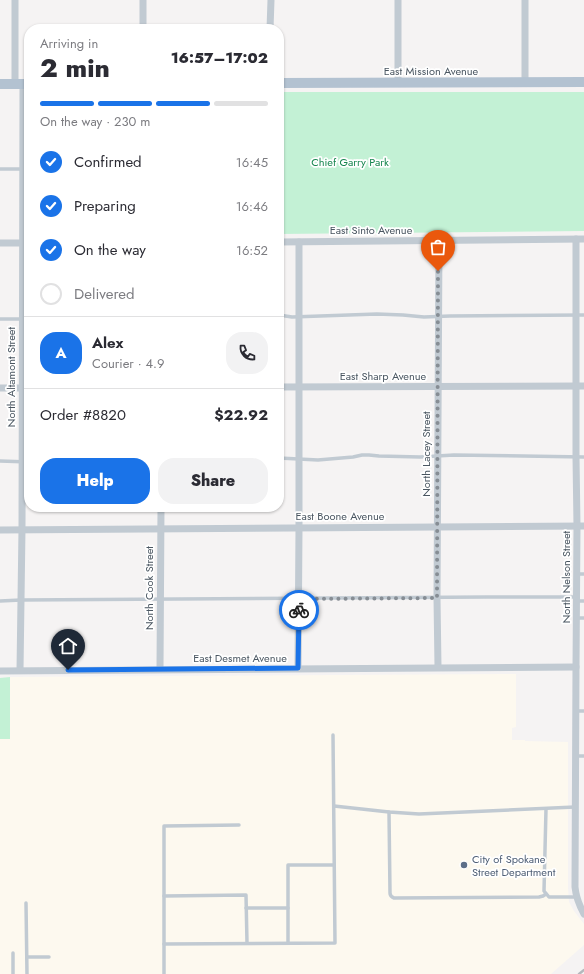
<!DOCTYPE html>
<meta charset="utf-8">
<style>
body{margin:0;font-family:Jost,sans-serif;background:#f2f2f3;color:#2b2b33;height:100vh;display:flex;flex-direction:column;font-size:15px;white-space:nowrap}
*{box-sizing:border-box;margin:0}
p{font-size:13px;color:#7c7c81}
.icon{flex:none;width:22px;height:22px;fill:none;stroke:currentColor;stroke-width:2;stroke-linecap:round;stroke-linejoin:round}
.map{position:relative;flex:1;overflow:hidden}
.sheet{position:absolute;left:24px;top:24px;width:260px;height:488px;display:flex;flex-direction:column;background:#fff;border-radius:16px;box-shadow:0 1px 3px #0004}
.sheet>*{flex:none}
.pin{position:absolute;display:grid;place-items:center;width:34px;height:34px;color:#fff;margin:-41px -17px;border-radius:50% 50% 50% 0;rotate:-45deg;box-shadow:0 0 4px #0007}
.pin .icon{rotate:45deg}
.courier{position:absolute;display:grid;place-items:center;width:40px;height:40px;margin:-20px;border:3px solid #1a73e8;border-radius:50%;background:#fff;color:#222;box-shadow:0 1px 5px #0007}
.head em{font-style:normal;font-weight:800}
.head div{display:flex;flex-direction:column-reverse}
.head{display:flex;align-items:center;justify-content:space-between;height:68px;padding:0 16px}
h1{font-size:26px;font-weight:800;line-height:30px}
.bar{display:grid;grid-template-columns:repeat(4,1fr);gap:6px 4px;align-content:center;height:48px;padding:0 16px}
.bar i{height:5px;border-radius:3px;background:#e1e1e2}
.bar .on{background:#1a73e8}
.bar p{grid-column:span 4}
.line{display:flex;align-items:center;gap:10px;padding:0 16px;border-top:1px solid #e1e1e2}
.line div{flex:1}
.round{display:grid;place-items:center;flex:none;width:42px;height:42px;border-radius:16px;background:#f2f2f3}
ol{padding:0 16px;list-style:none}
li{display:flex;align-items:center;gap:12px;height:44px}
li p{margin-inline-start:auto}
li .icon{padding:4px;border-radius:50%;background:#1a73e8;color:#fff;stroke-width:4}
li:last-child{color:#7c7c81}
li i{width:22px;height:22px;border:2px solid #e1e1e2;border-radius:50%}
.action{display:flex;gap:8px;margin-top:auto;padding:8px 16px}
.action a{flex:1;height:46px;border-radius:16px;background:#1a73e8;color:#fff;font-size:16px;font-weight:800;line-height:46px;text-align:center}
.action a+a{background:#f2f2f3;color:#2b2b33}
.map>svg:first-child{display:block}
.commercial{fill:#fdf9ef}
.green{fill:#c3f1d5}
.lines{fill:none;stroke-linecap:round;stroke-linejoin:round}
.lane{stroke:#c1cad2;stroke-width:3.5}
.street{stroke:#c1cad2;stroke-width:7}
.primary{stroke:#b3c2d1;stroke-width:10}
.rail{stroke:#b5b8bd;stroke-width:2.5}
.done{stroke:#868d94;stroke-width:4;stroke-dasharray:0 7.2}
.route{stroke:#1a73e8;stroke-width:5}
.service-dot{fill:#5c6f8a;stroke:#fff;stroke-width:1.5}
.labels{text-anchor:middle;stroke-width:3.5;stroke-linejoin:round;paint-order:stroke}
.street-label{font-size:11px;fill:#4a5661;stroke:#fff}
.park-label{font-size:11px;fill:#17864f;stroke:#fff}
.service-label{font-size:11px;fill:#4e5e75;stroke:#fff;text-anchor:start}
</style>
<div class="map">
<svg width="584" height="974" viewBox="0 0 584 974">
<rect width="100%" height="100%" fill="#f5f3f3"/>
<!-- commercial -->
<polygon class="commercial" points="516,674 516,727 512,728 512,740 525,740 525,741 568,742 568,888 569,902 574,911 584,924 584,945 551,974 0,974 0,739 10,739 10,677"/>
<!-- green -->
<g class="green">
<polygon points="279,92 584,92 584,231 279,234"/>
<polygon points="10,677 10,739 0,739 0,678"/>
</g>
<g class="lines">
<!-- lane -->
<g class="lane">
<polyline points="0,169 29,169"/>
<polyline points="279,315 292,317 377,314 403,315 424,317 450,316 584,315"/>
<polyline points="0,319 29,319"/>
<polyline points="279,458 318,460 353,457 362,455 369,455 379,456 420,457 454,455 584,457"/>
<polyline points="0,461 29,462"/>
<polyline points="577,574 584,574"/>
<polyline points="0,601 21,600 487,597 577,597"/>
<polyline points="577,601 584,601"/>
<polyline points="577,618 584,618"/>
<polyline points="575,711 584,711"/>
<polyline points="575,756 584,756"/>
<polyline points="334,806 389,812 419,814 575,807"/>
<polyline points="546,809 544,891 549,897 576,897"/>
<path d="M389,812L390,893C390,896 391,897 394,898L539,897L543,896L546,894"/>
<polyline points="164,896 246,895 247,943"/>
<polyline points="26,903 27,974"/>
<polyline points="246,908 288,908"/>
<polyline points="288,943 288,865 334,865"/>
<polyline points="164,944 164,826 239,825"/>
<polyline points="13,953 13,974"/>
<polyline points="27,957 49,957"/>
<polyline points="164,974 164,944 335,943 333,735"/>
</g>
<!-- street -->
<g class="street">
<polyline points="143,29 143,0"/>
<polyline points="270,29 271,0"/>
<polyline points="525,82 525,0"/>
<polyline points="398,83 398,0"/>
<polyline points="15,84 15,0"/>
<path d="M576,239V457L577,526L576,667L575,887C576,897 579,905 584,914"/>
<polyline points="279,242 584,239"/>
<polyline points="0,243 29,243"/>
<polyline points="279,387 584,386"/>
<polyline points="0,388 29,388"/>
<polyline points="0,530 584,526"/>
<polyline points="438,667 437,598 439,241"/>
<polyline points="298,668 299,528 299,242"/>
<polyline points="160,669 161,507"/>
<polyline points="20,670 22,529 23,84"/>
<polyline points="0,671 576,667"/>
</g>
<!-- primary -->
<g class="primary">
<polyline points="279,83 584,82"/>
<polyline points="0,84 29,84"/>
</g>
<!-- rail -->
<polyline class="rail" points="579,974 584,970"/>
</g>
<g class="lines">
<!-- done -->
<polyline class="done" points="299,610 299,599 437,598 438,271"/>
<!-- route -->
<polyline class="route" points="68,670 298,668 299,610"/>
</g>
<!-- markers -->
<circle class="service-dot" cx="464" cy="865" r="4"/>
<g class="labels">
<!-- street labels -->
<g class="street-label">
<text x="431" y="75">East Mission Avenue</text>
<text x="371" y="234">East Sinto Avenue</text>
<text x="383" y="380">East Sharp Avenue</text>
<text transform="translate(11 377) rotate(-90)" y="4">North Altamont Street</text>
<text transform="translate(426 454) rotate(-90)" y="4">North Lacey Street</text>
<text x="340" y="520">East Boone Avenue</text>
<text transform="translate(566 577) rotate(-90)" y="4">North Nelson Street</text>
<text transform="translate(149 588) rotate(-90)" y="4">North Cook Street</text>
<text x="240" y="662">East Desmet Avenue</text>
</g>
<!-- park labels -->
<g class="park-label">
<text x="350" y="166">Chief Garry Park</text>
</g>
<!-- service labels -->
<g class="service-label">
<text x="472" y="863">City of Spokane<tspan x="472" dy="13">Street Department</tspan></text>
</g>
</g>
</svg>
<div class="pin" style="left:438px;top:271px;background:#ea580c"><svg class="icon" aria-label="bag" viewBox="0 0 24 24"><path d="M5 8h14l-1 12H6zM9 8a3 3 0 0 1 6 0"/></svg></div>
<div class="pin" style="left:68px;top:670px;background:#1f2937"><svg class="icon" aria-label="home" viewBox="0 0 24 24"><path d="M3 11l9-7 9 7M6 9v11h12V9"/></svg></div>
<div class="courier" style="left:299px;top:610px"><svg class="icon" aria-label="bike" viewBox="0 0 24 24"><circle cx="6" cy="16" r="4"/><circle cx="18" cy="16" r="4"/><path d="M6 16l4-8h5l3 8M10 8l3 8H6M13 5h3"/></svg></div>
<section class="sheet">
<div class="head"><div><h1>2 min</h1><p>Arriving in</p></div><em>16:57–17:02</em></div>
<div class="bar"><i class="on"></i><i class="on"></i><i class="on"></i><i></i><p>On the way · 230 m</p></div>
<ol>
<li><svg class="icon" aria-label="check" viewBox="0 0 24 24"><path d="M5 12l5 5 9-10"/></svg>Confirmed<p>16:45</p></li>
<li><svg class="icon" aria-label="check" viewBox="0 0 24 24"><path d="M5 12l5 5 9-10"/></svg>Preparing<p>16:46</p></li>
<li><svg class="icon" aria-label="check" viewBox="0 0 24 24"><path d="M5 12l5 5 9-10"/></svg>On the way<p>16:52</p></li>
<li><i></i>Delivered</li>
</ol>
<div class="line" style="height:72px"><b class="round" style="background:#1a73e8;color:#fff">A</b><div><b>Alex</b><p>Courier · 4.9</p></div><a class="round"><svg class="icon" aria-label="phone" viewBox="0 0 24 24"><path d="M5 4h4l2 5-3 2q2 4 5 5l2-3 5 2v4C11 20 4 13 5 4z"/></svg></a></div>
<div class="line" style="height:52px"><div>Order #8820</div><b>$22.92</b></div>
<div class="action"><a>Help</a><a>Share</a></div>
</section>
</div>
